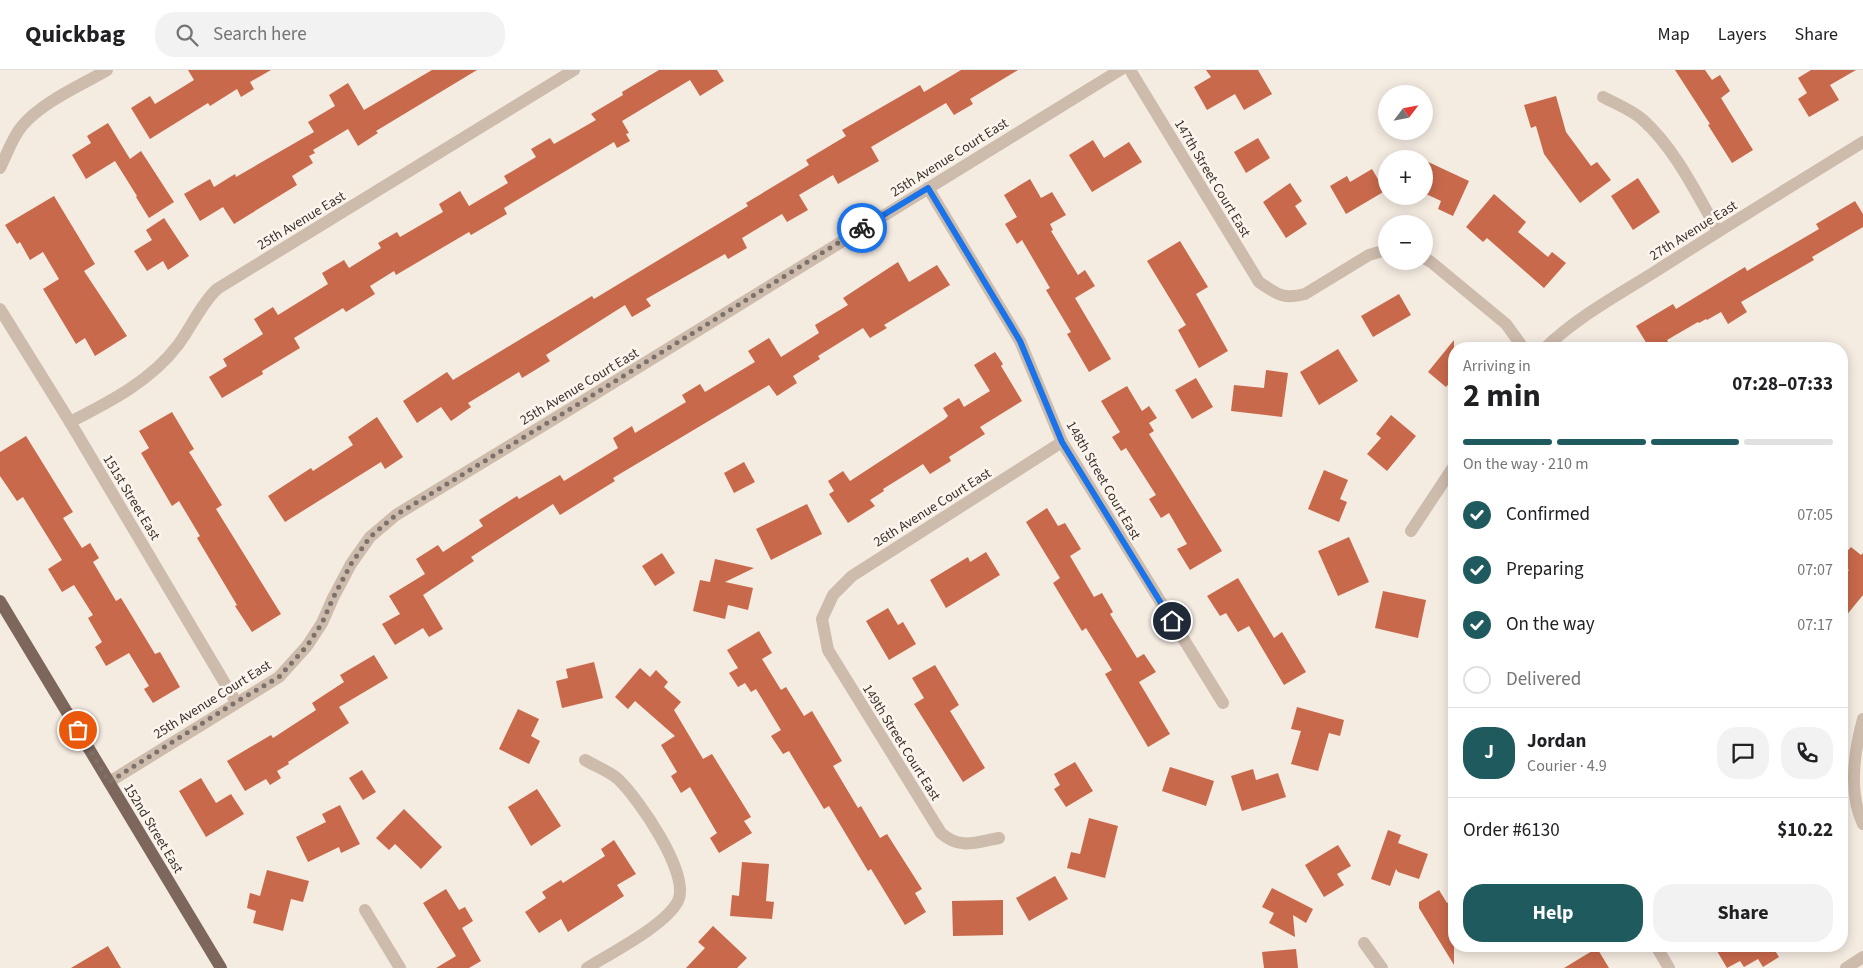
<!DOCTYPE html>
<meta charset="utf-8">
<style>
body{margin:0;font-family:"Source Sans 3",sans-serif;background:#f2f2f2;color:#202124;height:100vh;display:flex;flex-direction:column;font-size:19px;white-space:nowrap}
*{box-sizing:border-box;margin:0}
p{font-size:16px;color:#757577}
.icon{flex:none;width:28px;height:28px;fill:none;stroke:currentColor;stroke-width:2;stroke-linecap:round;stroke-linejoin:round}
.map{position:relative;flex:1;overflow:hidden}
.sheet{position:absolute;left:1448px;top:272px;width:400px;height:610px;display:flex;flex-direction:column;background:#fff;border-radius:20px;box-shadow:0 2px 12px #0003}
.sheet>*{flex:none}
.needle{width:32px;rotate:58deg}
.controls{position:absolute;left:1378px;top:15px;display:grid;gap:10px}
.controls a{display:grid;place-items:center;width:55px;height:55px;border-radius:50%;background:#fff;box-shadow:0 2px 12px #0003;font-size:25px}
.pin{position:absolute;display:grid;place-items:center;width:42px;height:42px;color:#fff;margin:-21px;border:2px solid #fff;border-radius:50%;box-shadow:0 1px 5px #0007}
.courier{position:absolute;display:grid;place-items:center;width:50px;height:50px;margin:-25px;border:4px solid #1a73e8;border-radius:50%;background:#fff;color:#222;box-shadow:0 1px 6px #0007}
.overview em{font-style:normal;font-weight:700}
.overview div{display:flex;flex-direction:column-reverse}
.overview{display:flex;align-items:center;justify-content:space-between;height:85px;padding:0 15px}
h1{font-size:32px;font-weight:700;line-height:38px}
.bar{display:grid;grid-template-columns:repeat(4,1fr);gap:8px 5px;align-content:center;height:60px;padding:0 15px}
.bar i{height:6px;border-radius:4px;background:#e0e0e0}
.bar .active{background:#1f5a5e}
.bar p{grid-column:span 4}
.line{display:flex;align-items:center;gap:12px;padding:0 15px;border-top:1px solid #e0e0e0}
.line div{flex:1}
.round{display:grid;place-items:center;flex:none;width:52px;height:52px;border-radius:20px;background:#f2f2f2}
ol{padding:0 15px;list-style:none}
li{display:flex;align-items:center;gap:15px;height:55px}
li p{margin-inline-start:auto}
li .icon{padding:5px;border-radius:50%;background:#1f5a5e;color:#fff;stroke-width:4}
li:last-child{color:#757577}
li i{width:28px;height:28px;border:2px solid #e0e0e0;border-radius:50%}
.primary-button{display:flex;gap:10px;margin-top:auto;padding:10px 15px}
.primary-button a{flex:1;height:58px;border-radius:20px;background:#1f5a5e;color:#fff;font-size:20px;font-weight:700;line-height:58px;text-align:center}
.primary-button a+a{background:#f2f2f2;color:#202124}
header{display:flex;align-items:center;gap:30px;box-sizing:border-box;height:70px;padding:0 25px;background:#fff;border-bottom:1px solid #e0e0e0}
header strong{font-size:24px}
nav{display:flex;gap:28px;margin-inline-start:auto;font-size:18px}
.search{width:350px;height:45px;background:#f2f2f2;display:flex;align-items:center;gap:12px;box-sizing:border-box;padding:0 18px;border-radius:20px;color:#757577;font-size:19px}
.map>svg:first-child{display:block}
.building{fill:#c8694b}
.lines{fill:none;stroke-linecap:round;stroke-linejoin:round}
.minor{stroke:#cdbbac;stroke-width:12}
.major{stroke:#7d675c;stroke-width:12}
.done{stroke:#7c716b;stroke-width:5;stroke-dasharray:0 9}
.route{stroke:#1a73e8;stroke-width:6}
.labels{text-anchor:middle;stroke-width:5;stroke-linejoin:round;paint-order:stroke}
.street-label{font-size:14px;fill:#3b302b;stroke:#fbf5ee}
</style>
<header>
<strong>Quickbag</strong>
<div class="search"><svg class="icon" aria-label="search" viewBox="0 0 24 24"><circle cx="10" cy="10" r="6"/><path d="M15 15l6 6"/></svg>Search here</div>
<nav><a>Map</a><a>Layers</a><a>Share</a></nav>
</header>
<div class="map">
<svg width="1863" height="898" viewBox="0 0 1863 898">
<rect width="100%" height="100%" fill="#f4ebe1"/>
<!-- building -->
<g class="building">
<polygon points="188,0 271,0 250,12 254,19 241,27 237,19 210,36 208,33 150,69 131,38 150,26 155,34 194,10"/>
<polygon points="432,0 477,0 376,61 378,63 358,76 348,59 313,80 315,83 309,86 313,93 292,106 297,115 234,154 223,137 200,151 184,124 210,109 214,117 235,104 236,107 314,62 308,52 335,36 329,25 348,13 364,40"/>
<polygon points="659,0 717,0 724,11 700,26 690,10 622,51 629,63 626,64 630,71 617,78 614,72 504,138 507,144 471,165 469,162 396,205 394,201 370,216 375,224 346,242 343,238 294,268 300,278 262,301 263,304 222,328 209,307 227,296 223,289 263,264 254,249 273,237 278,245 328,214 322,203 344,190 349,198 381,178 378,173 397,162 400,167 443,142 439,134 460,121 469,136 508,113 504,106 536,87 531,79 550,68 554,74 596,50 591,44 623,25 622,22"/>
<polygon points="961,0 1018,0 970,29 973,34 954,45 946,33 871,77 879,91 838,114 833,105 799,125 808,140 787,152 782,144 742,168 747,178 728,189 725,184 646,229 651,236 632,247 625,235 546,285 550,291 522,308 519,302 468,333 471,337 451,351 441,337 417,353 403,331 447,302 453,310 592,226 594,229 748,136 746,133 809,95 806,90 846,66 842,60 920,15 924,22"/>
<polygon points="1206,0 1258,0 1272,24 1244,40 1235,24 1207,40 1194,17 1211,7"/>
<polygon points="1675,0 1705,0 1712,10 1720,5 1730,21 1721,28 1753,80 1732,93 1708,55 1710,54"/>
<polygon points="1811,0 1856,0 1830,15 1839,30 1809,47 1798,29 1807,23 1798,8"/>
<polygon points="1556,26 1566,62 1591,96 1597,92 1611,110 1580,133 1544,84 1536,56 1531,58 1524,35"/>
<polygon points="108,53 130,89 141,81 174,132 149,148 136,127 137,126 115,91 86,109 72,85 91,73 87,66"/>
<polygon points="1258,68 1270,88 1246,103 1234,82"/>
<polygon points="1093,70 1104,88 1129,72 1142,92 1092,122 1069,85"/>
<polygon points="1424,90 1469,111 1453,146 1438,139 1441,131 1424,123"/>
<polygon points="1372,99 1385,121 1346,144 1330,116 1347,106 1350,112"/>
<polygon points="1638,108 1660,142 1633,160 1611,126"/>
<polygon points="1030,109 1041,128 1052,122 1066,145 1050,154 1053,160 1051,161 1078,205 1085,200 1095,216 1075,228 1111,289 1089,302 1067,264 1071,262 1046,220 1050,218 1022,170 1017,174 1005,154 1017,147 1004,125"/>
<polygon points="1290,113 1302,131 1295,136 1307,154 1286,168 1263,132"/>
<polygon points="1494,124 1526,152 1518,162 1548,187 1552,182 1566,193 1544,218 1487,168 1483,172 1466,157"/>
<polygon points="54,126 95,194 84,201 127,266 95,286 85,268 76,274 43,219 59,209 43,182 30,190 20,172 17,174 5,155"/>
<polygon points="1855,131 1863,144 1863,157 1812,187 1814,190 1741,232 1747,242 1728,254 1721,242 1707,250 1706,249 1699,253 1698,252 1667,270 1672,279 1650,279 1636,256 1673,234 1676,239 1745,197 1747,201 1819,159 1816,154"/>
<polygon points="164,148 189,186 168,200 163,191 147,201 134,181 152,170 146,160"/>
<polygon points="1180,171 1208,217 1196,224 1228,281 1199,298 1178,260 1186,255 1147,191"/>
<polygon points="898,192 909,212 937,195 950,215 884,255 887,258 870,268 863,258 818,286 820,289 793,306 797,313 777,326 769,315 613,408 615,411 560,445 553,434 471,487 474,491 423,525 443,559 429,567 423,558 395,575 382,554 400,544 389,526 425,504 416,489 438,475 443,482 483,456 479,450 517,426 519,429 560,405 564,411 618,378 613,368 632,356 635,363 686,332 682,325 700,314 705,322 755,292 748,281 769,268 781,287 819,263 815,255 848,235 843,228"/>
<polygon points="1399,224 1411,245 1373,267 1361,246"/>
<polygon points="1454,270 1454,308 1446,317 1428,302"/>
<polygon points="1338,279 1358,311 1319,335 1300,302"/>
<polygon points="995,282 1003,294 1001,296 1022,331 980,357 985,364 949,387 951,391 930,404 923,394 883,419 884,421 870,430 875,436 848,453 829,424 834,421 828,411 843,401 850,411 945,349 948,346 943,338 959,328 964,337 990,321 974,295"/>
<polygon points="1266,300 1288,303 1282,347 1231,341 1234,315 1264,318"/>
<polygon points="1196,308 1213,337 1192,349 1175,320"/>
<polygon points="1127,316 1142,341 1149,336 1157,348 1149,353 1154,361 1149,364 1222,481 1190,500 1177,479 1187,474 1169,443 1161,448 1149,429 1156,425 1126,378 1121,381 1112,367 1120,362 1101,331"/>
<polygon points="172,342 194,379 189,382 222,435 216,439 281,544 252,562 235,536 237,535 197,468 200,466 179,431 172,436 141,383 149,378 139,361"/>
<polygon points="1391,345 1416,366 1387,401 1367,384 1381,368 1376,364"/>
<polygon points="377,347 403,387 385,399 381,392 285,452 268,426 311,398 313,401 353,375 348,367"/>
<polygon points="26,366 73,442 63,448 82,478 90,473 99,488 93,492 116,531 121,528 155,584 160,582 180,617 153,633 144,619 149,616 129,583 106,596 95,577 102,572 88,548 93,545 74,515 62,522 48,499 62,490 23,427 17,431 0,406 0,382"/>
<polygon points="744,392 755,412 734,423 724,403"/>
<polygon points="1324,400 1348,410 1340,429 1347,432 1339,452 1308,439"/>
<polygon points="807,434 822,464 771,490 756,459"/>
<polygon points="1047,438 1058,456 1065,453 1081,479 1070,486 1094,527 1102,523 1113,542 1110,544 1137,588 1144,584 1156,602 1139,612 1170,664 1148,677 1105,604 1112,600 1086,558 1082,561 1053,513 1060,508 1026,452"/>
<polygon points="1349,467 1369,512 1338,526 1318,481"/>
<polygon points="1851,477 1861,485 1863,483 1863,525 1841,552 1841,509 1849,500 1841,494 1841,488"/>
<polygon points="986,482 1000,505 946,538 930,510 968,487 970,492"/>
<polygon points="662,483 675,503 655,516 642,496"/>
<polygon points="715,489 754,498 725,512 753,518 748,540 728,535 725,549 693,541 700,510 710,512"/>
<polygon points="1238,508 1274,568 1282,562 1306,602 1284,615 1249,556 1238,562 1226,543 1220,546 1207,526"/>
<polygon points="1383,521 1426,530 1418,568 1375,558"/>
<polygon points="888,538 898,555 903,552 916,574 889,590 866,551"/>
<polygon points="759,561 772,583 762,589 781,620 786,617 804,646 812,641 842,691 833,696 858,738 861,736 880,768 887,764 922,819 915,823 926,842 905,855 871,799 868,801 829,736 824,739 789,681 783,684 771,666 781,660 756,619 751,622 745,613 738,617 729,603 738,598 727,580"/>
<polygon points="374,585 388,608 339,637 349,653 288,692 289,694 277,701 281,708 270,715 266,709 245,721 227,691 271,665 273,668 316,640 312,633 344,612 340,605"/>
<polygon points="594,592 603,628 562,638 556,611 568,608 566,599"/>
<polygon points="935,595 959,635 950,641 985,698 963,712 914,634 924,628 912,608"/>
<polygon points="640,598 650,607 656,600 668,612 664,617 681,632 674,640 703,689 712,684 751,747 744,751 752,763 719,783 710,768 717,763 690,717 681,723 671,706 677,702 661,675 675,666 635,631 628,639 615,627"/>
<polygon points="1297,637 1344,650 1340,666 1329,663 1318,701 1291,694 1301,661 1291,659"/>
<polygon points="518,639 539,649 531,666 540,671 529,694 499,679"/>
<polygon points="1075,692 1093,721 1066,737 1054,719 1060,715 1054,704"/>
<polygon points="1170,697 1214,711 1206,736 1162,721"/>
<polygon points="1253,699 1256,710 1278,703 1286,727 1242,741 1231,706"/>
<polygon points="362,700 376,722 363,730 349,708"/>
<polygon points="201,708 216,733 231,724 244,744 206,767 179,721"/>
<polygon points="537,719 561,756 531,776 508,737"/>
<polygon points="340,735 360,774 341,783 339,777 308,792 296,767 326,752 322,744"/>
<polygon points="404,739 442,777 421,799 395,774 389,780 376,768"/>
<polygon points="1089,748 1118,756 1105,808 1067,798 1071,782 1080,784"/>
<polygon points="1388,760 1401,765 1398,773 1428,784 1419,809 1398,802 1396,799 1390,816 1371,809"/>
<polygon points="614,770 636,804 617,815 624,826 568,862 561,849 539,863 525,842 546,828 542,822 561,810 563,813 605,786 601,779"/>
<polygon points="1338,775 1351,796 1337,804 1344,815 1324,827 1305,795"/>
<polygon points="742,792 769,794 766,831 774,832 772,849 730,846 732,825 739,826"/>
<polygon points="267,800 309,811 303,832 291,829 283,861 253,853 256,841 247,838 250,823 260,826"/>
<polygon points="1055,806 1068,829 1029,851 1016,828"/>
<polygon points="1272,818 1313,839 1306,853 1293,845 1295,867 1269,853 1274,843 1262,837"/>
<polygon points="446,819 459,840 465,837 473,851 462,858 481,891 469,898 436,898 456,886 423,833"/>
<polygon points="1439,820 1447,833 1454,829 1454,895 1419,838 1419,832"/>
<polygon points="1003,830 1003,865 953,866 952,831"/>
<polygon points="713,856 747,888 737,898 686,898 705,878 698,872"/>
<polygon points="108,876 121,898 71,898"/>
<polygon points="1714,876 1778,876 1774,879 1779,887 1763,897 1758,889 1744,897 1740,891 1727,898"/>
<polygon points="1597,878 1609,898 1564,898"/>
<polygon points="1296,879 1298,898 1264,898 1262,882"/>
</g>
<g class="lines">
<!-- minor -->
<g class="minor">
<path d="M1130,0L1259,212C1277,224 1283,230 1305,224L1369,185L1386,180"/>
<path d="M1603,27C1616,34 1632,40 1643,50C1676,80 1696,123 1718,161"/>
<path d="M0,98C7,84 12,68 22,56C42,32 80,16 107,0"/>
<polyline points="928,118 1020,271 1062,372 1223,633"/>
<polyline points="1424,188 1431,192 1506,254 1524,279"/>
<polyline points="0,239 70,352 236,632"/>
<path d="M1544,279C1576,248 1616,226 1653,203C1723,158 1793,115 1863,72"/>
<path d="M70,352C109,332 151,311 178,275C192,256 201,234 217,219L574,0"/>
<polyline points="1411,461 1454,396"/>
<path d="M1863,649C1854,682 1848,722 1863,754"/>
<path d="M585,690C595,696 609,701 618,709C638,728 691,804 678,831C666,855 611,883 587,898"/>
<polyline points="109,712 279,607 307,576 322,553 333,528 351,494 370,467 396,445 585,330 1120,0"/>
<path d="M999,768C976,772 960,780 941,763L828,580L822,549L833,525L852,506L1062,372"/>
<polyline points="365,840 400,898"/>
<polyline points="1364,873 1382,898"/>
<polyline points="1656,876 1669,898"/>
<polyline points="1846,898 1863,887"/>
</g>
<!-- major -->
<polyline class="major" points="0,531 221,898"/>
</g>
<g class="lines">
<!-- done -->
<polyline class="done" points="78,660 109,712 236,632 279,607 307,576 322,553 333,528 351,494 370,467 396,445 585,330 862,158"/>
<!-- route -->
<polyline class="route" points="862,158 928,118 1020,271 1062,372 1172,551"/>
</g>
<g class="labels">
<!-- street labels -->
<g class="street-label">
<text transform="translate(949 87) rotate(-32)" y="5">25th Avenue Court East</text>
<text transform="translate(1213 108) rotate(59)" y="5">147th Street Court East</text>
<text transform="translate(301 150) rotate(-31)" y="5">25th Avenue East</text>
<text transform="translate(1693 160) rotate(-32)" y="5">27th Avenue East</text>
<text transform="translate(579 316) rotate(-31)" y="5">25th Avenue Court East</text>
<text transform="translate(1104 410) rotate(60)" y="5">148th Street Court East</text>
<text transform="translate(132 427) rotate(59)" y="5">151st Street East</text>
<text transform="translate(932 437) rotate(-32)" y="5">26th Avenue Court East</text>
<text transform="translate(212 629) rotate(-32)" y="5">25th Avenue Court East</text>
<text transform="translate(902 672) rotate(58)" y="5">149th Street Court East</text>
<text transform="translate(154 758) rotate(59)" y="5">152nd Street East</text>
</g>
</g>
</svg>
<div class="controls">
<a><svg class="needle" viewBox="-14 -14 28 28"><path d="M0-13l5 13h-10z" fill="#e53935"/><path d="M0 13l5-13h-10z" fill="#757577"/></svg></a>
<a>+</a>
<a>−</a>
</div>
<div class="pin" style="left:78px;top:660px;background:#ea580c"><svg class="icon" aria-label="bag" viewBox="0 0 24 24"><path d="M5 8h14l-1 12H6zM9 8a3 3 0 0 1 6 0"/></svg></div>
<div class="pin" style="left:1172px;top:551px;background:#1f2937"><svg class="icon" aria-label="home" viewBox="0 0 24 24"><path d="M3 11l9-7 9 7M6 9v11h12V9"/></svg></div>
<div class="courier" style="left:862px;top:158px"><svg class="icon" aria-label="bike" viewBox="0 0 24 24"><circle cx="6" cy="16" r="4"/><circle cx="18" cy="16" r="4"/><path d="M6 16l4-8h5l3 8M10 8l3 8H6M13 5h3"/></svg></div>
<section class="sheet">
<div class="overview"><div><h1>2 min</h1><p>Arriving in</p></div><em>07:28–07:33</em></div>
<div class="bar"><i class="active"></i><i class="active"></i><i class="active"></i><i></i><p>On the way · 210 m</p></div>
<ol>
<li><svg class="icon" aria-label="check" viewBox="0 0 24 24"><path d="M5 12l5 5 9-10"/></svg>Confirmed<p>07:05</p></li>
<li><svg class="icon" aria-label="check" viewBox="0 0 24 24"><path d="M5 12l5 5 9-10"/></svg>Preparing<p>07:07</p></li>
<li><svg class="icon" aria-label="check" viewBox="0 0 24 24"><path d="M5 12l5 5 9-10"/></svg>On the way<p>07:17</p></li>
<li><i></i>Delivered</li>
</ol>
<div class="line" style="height:90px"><b class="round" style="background:#1f5a5e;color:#fff">J</b><div><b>Jordan</b><p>Courier · 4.9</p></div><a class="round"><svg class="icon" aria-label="chat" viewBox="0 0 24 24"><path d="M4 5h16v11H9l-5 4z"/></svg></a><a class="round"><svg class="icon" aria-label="phone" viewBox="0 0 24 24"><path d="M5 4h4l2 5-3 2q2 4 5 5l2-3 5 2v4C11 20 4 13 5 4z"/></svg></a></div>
<div class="line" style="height:65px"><div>Order #6130</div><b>$10.22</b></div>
<div class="primary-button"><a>Help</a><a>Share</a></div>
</section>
</div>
